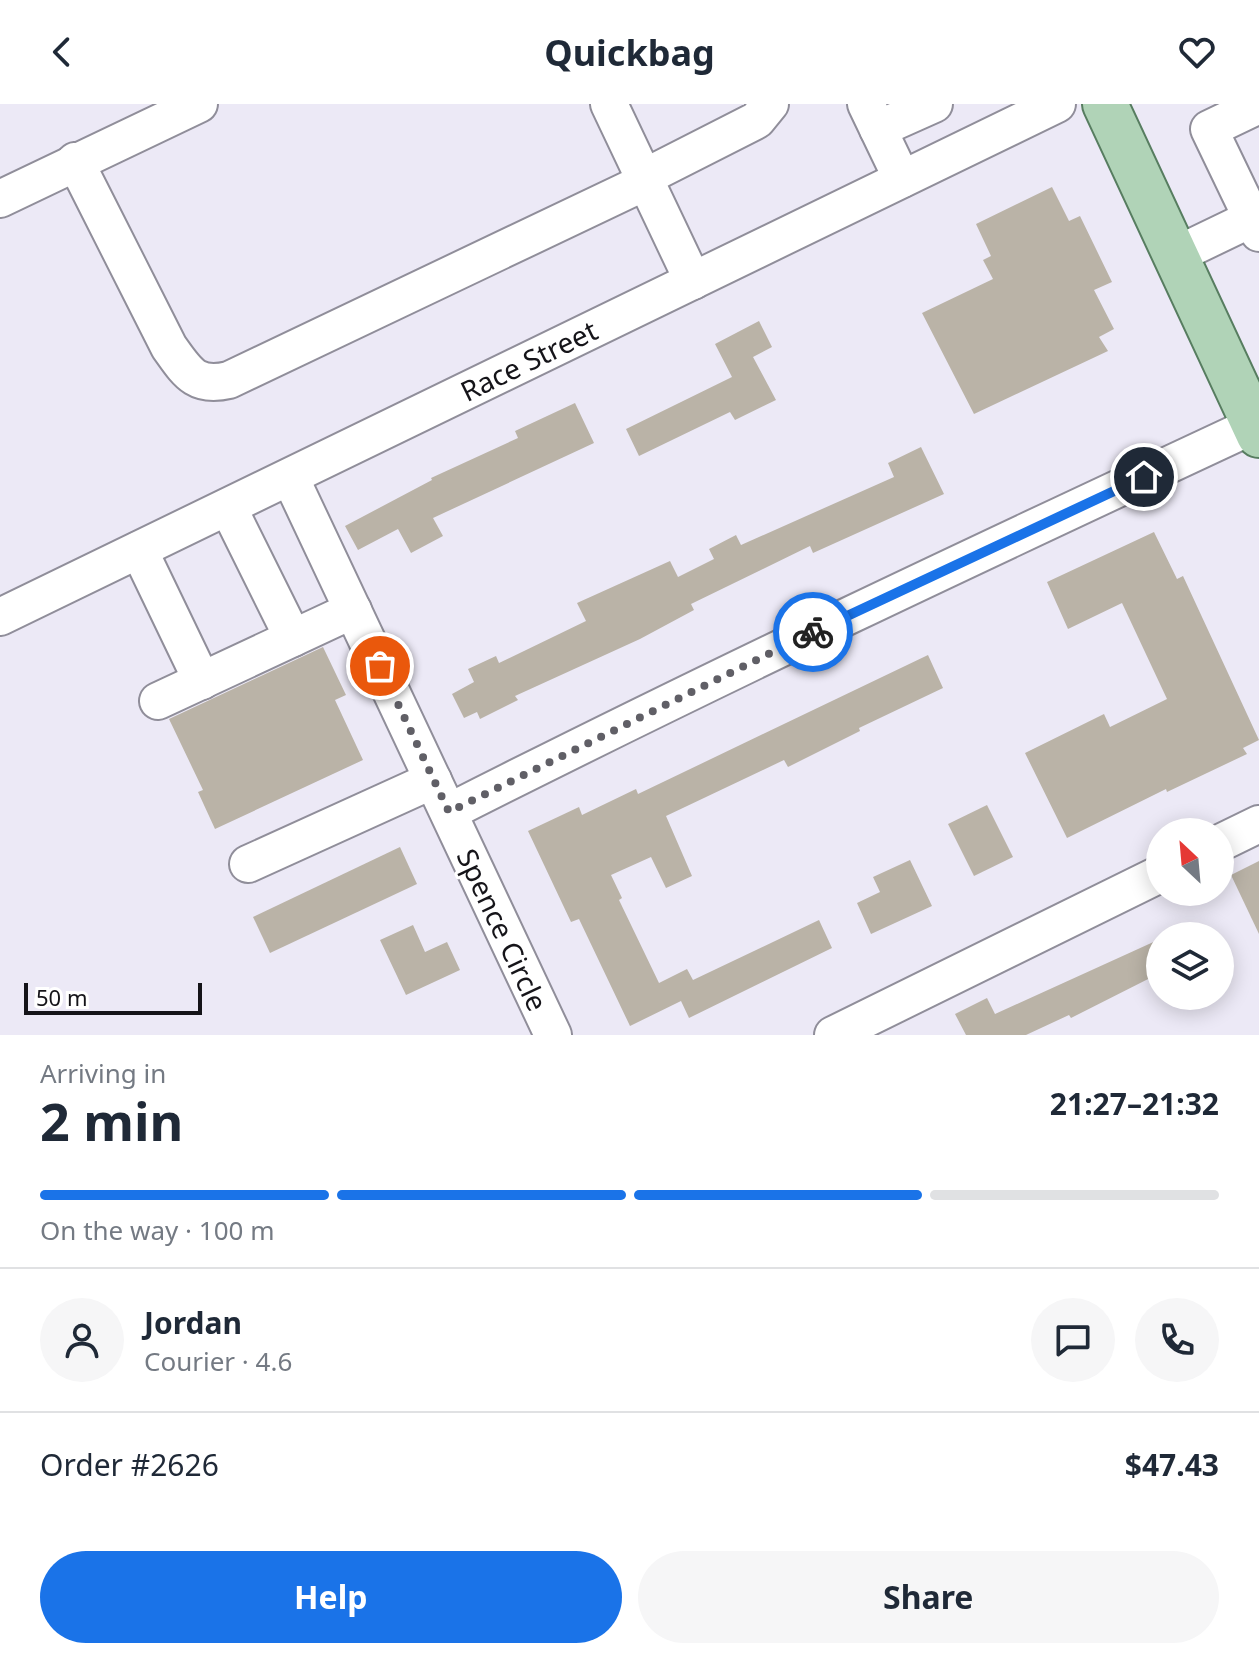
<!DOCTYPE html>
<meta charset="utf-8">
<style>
body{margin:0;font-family:"Noto Sans",sans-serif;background:#f6f6f7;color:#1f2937;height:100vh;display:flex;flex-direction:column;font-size:30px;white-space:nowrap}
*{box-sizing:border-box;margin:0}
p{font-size:26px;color:#747a83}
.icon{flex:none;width:44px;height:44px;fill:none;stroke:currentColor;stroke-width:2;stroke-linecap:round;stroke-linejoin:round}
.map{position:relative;height:931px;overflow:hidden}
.side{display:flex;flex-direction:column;background:#fff;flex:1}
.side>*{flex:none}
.needle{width:52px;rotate:334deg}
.buttons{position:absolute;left:1146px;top:714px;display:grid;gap:16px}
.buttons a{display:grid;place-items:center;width:88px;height:88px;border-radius:50%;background:#fff;box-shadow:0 4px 20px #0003;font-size:40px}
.scale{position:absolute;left:24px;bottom:20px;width:178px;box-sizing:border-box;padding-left:8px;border:4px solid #151419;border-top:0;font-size:22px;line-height:28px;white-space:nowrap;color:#151419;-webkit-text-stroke:6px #fff;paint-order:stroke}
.pin{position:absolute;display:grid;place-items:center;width:68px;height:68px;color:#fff;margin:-34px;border:4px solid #fff;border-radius:50%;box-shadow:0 2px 8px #0007}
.courier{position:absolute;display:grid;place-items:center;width:80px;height:80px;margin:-40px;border:6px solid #1a73e8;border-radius:50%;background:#fff;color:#222;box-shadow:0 2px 10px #0007}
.headline em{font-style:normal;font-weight:700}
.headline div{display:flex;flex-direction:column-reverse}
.headline{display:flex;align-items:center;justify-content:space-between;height:136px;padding:0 40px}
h1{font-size:52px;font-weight:700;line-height:60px}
.bar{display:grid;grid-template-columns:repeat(4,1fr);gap:12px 8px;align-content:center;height:96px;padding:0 40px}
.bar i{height:10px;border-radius:6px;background:#e0e1e3}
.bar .on{background:#1a73e8}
.bar p{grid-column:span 4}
.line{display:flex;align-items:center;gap:20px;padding:0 40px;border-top:2px solid #e0e1e3}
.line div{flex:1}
.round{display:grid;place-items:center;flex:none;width:84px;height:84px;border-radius:42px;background:#f6f6f7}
.button{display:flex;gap:16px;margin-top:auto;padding:16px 40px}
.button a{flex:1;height:92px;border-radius:48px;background:#1a73e8;color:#fff;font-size:32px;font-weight:700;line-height:92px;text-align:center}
.button a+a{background:#f6f6f7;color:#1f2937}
header{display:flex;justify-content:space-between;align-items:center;height:104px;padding:0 40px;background:#fff;font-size:36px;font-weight:700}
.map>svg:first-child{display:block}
.building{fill:#bab3a7}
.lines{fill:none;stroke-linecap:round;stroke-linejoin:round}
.minor-casing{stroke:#908e9a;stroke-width:40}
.major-casing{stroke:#577d60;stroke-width:48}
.minor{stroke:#fff;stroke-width:36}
.major{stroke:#b0d3b7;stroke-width:44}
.done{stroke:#605f66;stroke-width:8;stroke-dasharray:0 14.4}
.route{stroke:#1a73e8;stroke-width:10}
.labels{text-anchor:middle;stroke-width:6;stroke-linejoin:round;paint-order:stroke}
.street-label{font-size:28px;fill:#151419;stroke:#fff}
</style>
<header><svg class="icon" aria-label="back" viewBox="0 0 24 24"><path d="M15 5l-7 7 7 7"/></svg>Quickbag<svg class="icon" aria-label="heart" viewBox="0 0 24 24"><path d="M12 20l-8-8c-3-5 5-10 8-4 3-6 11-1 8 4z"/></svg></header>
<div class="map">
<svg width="1259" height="931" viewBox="0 0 1259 931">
<rect width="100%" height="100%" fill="#ece9f6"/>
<!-- building -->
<g class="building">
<polygon points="1052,83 1069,117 1080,112 1112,178 1094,186 1114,225 1099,233 1108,247 974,310 922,209 993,175 983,156 991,152 976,120"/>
<polygon points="759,217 772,243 753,253 776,296 735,316 730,308 639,352 626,325 732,273 715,240"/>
<polygon points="575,299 594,339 433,414 443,432 411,449 398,425 358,446 345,422 432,376 431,374 518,334 515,327"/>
<polygon points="921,343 944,390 813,449 810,442 691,500 694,506 640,535 515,592 518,596 480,615 477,608 464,614 452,590 474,578 468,565 496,552 499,559 586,517 577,499 670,457 678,473 714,455 709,445 736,431 741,441 894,373 888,359"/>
<polygon points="1154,428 1177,475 1183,472 1259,636 1243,644 1247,650 1167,688 1166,685 1067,734 1025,649 1104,610 1110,623 1167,595 1122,499 1068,525 1047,478"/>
<polygon points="323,543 346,591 335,596 363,656 215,725 198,688 203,686 169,615"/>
<polygon points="928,551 943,584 859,624 860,627 788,663 784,656 666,712 692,772 666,784 651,753 611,771 622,794 619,796 659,879 687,865 693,876 819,816 832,844 689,914 681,897 630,922 579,815 571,818 528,727 579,703 582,711 636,685 638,690"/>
<polygon points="987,701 1013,753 974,772 948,720"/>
<polygon points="400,743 417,780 270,849 253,813"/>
<polygon points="910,756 932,802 871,830 857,799 880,788 873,773"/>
<polygon points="1259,757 1259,830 1231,771"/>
<polygon points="413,821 425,848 447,838 460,866 406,891 380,836"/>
<polygon points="1160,835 1160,869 1071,914 1069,911 1026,931 966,931 955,910 987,894 995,910"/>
</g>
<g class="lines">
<defs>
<g id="minor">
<polyline points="609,0 693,177"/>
<polyline points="866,0 902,75"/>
<polyline points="1259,1 1209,25 1259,129"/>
<polyline points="878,25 934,0"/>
<path d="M75,57L169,243C187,268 195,284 229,276L647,77"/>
<polyline points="645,73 757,16 770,0"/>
<polyline points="0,95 199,0"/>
<polyline points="1176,151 1259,111"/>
<polyline points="290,373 553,931"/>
<polyline points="228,403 293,534"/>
<polyline points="139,446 202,577"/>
<polyline points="0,513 1057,0"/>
<polyline points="158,597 353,506"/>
<path d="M449,708C715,573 984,447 1254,321"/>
<polyline points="1220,739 1259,720"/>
<polyline points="248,760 433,676"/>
<polyline points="833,931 1160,770"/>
</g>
<polyline id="major" points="1105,0 1259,331"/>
</defs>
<!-- minor casing -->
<use href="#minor" class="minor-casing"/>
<!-- major casing -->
<use href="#major" class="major-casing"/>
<!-- minor -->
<use href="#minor" class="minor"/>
<!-- major -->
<use href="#major" class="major"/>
</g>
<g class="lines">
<!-- done -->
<polyline class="done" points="380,562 449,708 813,528"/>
<!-- route -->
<polyline class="route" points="813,528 1144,373"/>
</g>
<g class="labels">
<!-- street labels -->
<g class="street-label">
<text transform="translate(529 257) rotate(-26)" y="10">Race Street</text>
<text transform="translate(502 826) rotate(65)" y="10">Spence Circle</text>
</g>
</g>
</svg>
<div class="buttons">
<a><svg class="needle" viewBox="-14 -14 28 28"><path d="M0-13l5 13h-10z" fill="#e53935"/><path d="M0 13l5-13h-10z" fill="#747a83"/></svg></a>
<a><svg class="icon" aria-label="layers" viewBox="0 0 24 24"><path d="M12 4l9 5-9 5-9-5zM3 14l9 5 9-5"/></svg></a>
</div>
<div class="scale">50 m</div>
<div class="pin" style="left:380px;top:562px;background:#ea580c"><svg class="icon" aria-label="bag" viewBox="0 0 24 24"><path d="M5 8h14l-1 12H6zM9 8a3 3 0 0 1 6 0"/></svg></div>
<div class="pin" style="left:1144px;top:373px;background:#1f2937"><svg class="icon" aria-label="home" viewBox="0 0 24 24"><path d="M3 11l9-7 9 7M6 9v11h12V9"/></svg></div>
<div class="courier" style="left:813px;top:528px"><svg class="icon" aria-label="bike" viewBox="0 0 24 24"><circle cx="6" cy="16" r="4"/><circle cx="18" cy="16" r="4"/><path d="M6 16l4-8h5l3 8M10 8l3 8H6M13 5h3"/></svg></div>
</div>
<section class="side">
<div class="headline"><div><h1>2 min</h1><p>Arriving in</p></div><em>21:27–21:32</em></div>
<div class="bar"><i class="on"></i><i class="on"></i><i class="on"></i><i></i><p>On the way · 100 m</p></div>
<div class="line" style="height:144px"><a class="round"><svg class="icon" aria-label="person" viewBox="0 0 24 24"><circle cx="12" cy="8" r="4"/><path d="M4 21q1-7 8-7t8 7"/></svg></a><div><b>Jordan</b><p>Courier · 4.6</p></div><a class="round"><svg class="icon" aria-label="chat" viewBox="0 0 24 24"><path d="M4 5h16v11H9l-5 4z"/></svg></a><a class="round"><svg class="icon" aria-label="phone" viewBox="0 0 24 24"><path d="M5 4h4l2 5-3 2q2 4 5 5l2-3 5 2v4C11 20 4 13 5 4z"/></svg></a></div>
<div class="line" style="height:104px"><div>Order #2626</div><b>$47.43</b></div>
<div class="button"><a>Help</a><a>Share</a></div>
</section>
